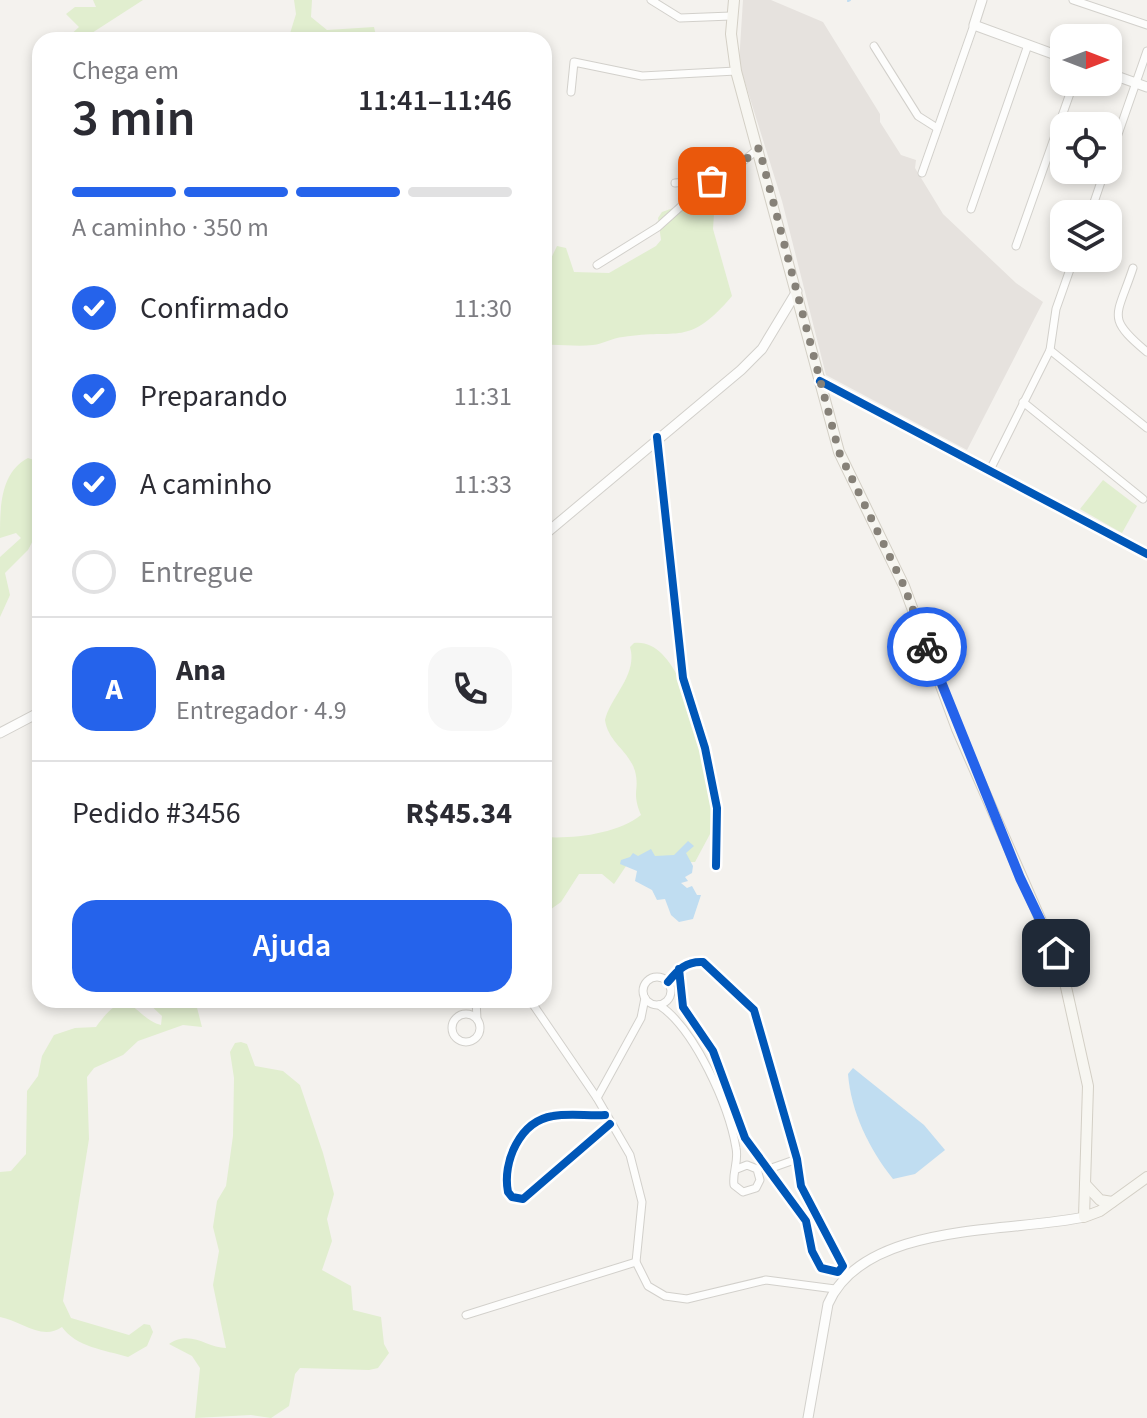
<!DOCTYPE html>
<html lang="pt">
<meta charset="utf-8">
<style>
body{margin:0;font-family:"Source Sans 3",sans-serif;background:#f7f7f7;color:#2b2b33;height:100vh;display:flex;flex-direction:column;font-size:30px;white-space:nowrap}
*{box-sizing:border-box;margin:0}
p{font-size:26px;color:#7c7c81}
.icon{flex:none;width:44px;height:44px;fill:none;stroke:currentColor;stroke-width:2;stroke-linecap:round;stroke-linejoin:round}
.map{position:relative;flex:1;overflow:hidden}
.side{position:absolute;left:32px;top:32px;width:520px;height:976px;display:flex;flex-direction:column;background:#fff;border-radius:24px;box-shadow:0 4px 12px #0003}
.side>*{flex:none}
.needle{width:52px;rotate:90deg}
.controls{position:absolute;left:1050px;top:24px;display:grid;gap:16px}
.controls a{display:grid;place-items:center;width:72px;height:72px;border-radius:16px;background:#fff;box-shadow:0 4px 12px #0003;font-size:40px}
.pin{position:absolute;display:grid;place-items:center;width:68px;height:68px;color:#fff;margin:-34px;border-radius:16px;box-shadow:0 4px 12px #0006}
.courier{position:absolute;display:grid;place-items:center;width:80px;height:80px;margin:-40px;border:6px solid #2563eb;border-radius:50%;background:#fff;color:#222;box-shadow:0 2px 10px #0007}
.head em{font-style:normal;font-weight:600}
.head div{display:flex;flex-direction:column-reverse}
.head{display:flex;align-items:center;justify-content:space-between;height:136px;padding:0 40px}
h1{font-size:52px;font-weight:600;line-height:60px}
.bar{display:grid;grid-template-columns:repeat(4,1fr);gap:12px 8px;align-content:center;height:96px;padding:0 40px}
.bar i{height:10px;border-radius:6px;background:#e1e1e2}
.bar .on{background:#2563eb}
.bar p{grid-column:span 4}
.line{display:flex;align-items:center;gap:20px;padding:0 40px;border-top:2px solid #e1e1e2}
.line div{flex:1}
.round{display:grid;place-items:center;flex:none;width:84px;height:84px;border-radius:24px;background:#f7f7f7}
ol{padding:0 40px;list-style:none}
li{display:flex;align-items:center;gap:24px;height:88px}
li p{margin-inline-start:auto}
li .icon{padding:8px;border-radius:50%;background:#2563eb;color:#fff;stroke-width:4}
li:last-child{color:#7c7c81}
li i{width:44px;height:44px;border:4px solid #e1e1e2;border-radius:50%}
.cta{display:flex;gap:16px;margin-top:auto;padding:16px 40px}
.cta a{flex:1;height:92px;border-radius:24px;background:#2563eb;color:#fff;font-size:32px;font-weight:600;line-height:92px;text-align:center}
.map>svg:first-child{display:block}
.industrial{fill:#e6e2de}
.green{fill:#e1eecf}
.water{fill:#c0ddf1}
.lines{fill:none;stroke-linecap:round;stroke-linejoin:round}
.stream{stroke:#c0ddf1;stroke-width:2}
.minor-casing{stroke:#d2d0cb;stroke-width:9}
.tertiary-casing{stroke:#d2d0cb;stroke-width:11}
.secondary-casing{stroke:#d3cfc5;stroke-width:12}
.minor{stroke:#fdfdfc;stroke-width:7}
.tertiary{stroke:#fdfdfc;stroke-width:9}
.secondary{stroke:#f7f6f1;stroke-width:10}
.cycleway-casing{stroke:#fff;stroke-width:13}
.cycleway{stroke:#0057b8;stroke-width:8}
.done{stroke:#868178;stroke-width:8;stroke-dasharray:0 14.4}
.route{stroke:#2563eb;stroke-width:10}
</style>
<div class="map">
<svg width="1147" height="1418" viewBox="0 0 1147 1418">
<rect width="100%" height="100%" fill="#f4f2ee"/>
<!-- industrial -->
<polygon class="industrial" points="743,0 771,0 823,22 880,114 880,122 901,155 916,160 915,168 943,214 1016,283 1043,302 967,450 826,375 782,201 739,63"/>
<!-- green -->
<g class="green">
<polygon points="93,0 143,0 81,40 65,40 79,27 66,14 75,7 96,7"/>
<polygon points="294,0 312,0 311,17 327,30 374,27 377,40 288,40 296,14"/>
<path d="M701,198L714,214L713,229L732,296C688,348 678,328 623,337C612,338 603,344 593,345C576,347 560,344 544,345V273L557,246L566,248L574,272L609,273L656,246L661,240L658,218L662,212Z"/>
<path d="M40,437V527L28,550L5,573L10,595L0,617V557L21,538L16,533L0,538C0,507 0,473 28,458L37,461Z"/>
<polygon points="1103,480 1137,506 1122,533 1080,509"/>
<path d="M634,643C689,636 709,781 717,821L695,862L628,863L614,884L602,874H579L561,902L544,914V837C574,839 617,834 641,815C631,791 640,791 635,771C629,751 608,742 605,720C611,696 638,675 630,647Z"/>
<path d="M145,1000H195L202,1027L183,1025L138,1041L123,1055L94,1068L87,1077L89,1139L63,1301L71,1318L129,1335L144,1324L150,1325L153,1332L147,1346L128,1357C105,1350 76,1347 62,1327C42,1341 21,1321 0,1317V1172L11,1171L26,1154L27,1091L38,1076L42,1056L54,1035L75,1028L96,1027C130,979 133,1018 161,1025L162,1016Z"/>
<path d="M241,1042L247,1044L255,1066L283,1071L300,1085L323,1153L334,1194L327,1219L332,1241L322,1270L351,1286L353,1310L381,1317L384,1344L389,1353L378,1368L369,1370L300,1368L295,1374L289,1406L271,1418L251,1415L195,1418L200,1368L192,1356L169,1344C191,1329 207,1348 226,1348L213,1285L219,1251L213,1227L217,1201L226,1186L233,1136L234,1078L230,1052L235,1043Z"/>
</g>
<!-- water -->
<g class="water">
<polygon points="688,841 694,846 686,853 693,866 692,873 685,877 688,881 681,883 687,888 692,886 697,895 701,895 693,919 679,922 671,915 665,899 657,900 652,890 635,881 637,871 620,864 621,860 630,857 633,853 638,856 651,849 655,856 674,855"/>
<path d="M853,1068L924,1125L945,1150L915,1174L893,1179C869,1149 851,1112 848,1074Z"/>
</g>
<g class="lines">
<!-- stream -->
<polyline class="stream" points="848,1 850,0"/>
<defs>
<g id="minor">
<polyline points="651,0 680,18 731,16"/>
<polyline points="1073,0 1147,25"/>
<polyline points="874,46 918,116 937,128"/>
<polyline points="571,92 574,62 642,76 736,71"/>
<polyline points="1108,163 1147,51"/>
<polyline points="922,173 974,25"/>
<polyline points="675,183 718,179"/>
<polyline points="971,209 1028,45"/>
<polyline points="1090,214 1105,170"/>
<polyline points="1016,246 1074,82"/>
<polyline points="597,265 658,227 688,200 715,184 758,149"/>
<path d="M1133,268C1117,317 1105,317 1147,352"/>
<polyline points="1050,350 1147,428"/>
<polyline points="820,381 1147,554"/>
<polyline points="1023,402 1143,499"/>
<polyline points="657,439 683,678 705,748 717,808 716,866"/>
<polyline points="990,470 1050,350 1056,309 1074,258"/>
<circle cx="657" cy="991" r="14"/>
<path d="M668,982C678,970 686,961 703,962L754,1010L797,1159L801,1186L843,1266L838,1272L821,1268L812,1251L806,1221L745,1138L713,1051L683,1007L679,969"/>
<polyline points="476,1000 477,1019"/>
<polyline points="530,1000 597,1098 630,1155 642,1202 636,1262 648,1286 665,1296 687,1299 766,1280 835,1289"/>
<path d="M659,1005C695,1029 729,1106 736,1148C739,1161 732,1173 734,1185L743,1192L756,1188L760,1180L757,1169L747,1165L737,1169"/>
<circle cx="466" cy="1028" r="14"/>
<polyline points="597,1098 641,1018 645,998"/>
<path d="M605,1115C588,1116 569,1113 553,1116C520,1121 502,1162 508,1192L512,1197L523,1199L610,1124"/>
<polyline points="766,1170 797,1159"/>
<polyline points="466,1315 636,1262"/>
</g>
<g id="tertiary">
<polyline points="982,0 974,25 1064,58"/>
<polyline points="1108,73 1147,87"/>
<polyline points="544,535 741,370 762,349 797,291"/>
<polyline points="0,733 40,712"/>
<path d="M808,1418L828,1304C864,1221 1011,1233 1084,1217"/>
</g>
<g id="secondary">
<polyline points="734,0 731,34 736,71 839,452 904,586 957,729 1062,969 1088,1086 1084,1217 1100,1211 1147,1177"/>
<polyline points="1085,1184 1100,1200 1112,1202"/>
</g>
</defs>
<!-- minor casing -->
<use href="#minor" class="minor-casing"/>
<!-- tertiary casing -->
<use href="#tertiary" class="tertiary-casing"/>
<!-- secondary casing -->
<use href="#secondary" class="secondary-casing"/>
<!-- minor -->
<use href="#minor" class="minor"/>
<!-- tertiary -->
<use href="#tertiary" class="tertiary"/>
<!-- secondary -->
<use href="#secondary" class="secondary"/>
<defs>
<g id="cycleway">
<polyline points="820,381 1147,554"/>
<polyline points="657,437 683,678 705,748 717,808 716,866"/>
<path d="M668,982C678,970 686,961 703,962L754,1010L797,1159L801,1186L843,1266L838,1272L821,1268L812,1251L806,1221L745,1138L713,1051L683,1007L679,969"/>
<path d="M605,1115C588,1116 569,1113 553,1116C520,1121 502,1162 508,1192L512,1197L523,1199L610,1124"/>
</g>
</defs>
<!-- cycleway casing -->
<use href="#cycleway" class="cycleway-casing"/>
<!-- cycleway -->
<use href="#cycleway" class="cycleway"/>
</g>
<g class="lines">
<!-- done -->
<polyline class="done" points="712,181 724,178 759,148 839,452 904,586 927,647"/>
<!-- route -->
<polyline class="route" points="927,647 1020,878 1056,953"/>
</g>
</svg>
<div class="controls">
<a><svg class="needle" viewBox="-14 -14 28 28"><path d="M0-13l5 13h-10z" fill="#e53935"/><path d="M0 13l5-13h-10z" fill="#7c7c81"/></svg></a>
<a><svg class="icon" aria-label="locate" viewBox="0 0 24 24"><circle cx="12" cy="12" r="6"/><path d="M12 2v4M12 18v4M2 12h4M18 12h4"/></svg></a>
<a><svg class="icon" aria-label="layers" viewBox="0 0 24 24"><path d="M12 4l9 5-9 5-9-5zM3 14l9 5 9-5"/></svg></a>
</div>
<div class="pin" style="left:712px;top:181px;background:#ea580c"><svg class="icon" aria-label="bag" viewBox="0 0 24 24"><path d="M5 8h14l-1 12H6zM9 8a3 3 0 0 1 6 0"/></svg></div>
<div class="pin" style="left:1056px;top:953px;background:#1f2937"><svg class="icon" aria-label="home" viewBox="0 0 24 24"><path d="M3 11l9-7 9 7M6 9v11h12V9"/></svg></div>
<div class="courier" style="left:927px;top:647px"><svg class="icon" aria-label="bike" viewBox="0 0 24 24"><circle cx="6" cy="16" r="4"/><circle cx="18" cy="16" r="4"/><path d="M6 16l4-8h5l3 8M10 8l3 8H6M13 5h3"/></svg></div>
<section class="side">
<div class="head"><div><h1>3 min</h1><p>Chega em</p></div><em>11:41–11:46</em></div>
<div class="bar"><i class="on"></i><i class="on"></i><i class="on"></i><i></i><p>A caminho · 350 m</p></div>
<ol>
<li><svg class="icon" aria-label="check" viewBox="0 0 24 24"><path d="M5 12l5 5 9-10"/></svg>Confirmado<p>11:30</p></li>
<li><svg class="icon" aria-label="check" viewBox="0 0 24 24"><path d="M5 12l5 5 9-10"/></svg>Preparando<p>11:31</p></li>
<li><svg class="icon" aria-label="check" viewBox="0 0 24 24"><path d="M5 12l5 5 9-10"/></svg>A caminho<p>11:33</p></li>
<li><i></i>Entregue</li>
</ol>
<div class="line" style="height:144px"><b class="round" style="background:#2563eb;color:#fff">A</b><div><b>Ana</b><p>Entregador · 4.9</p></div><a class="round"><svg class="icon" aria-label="phone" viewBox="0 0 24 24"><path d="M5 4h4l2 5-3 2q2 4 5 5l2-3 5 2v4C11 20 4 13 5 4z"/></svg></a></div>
<div class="line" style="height:104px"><div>Pedido #3456</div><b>R$45.34</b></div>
<div class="cta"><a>Ajuda</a></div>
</section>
</div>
